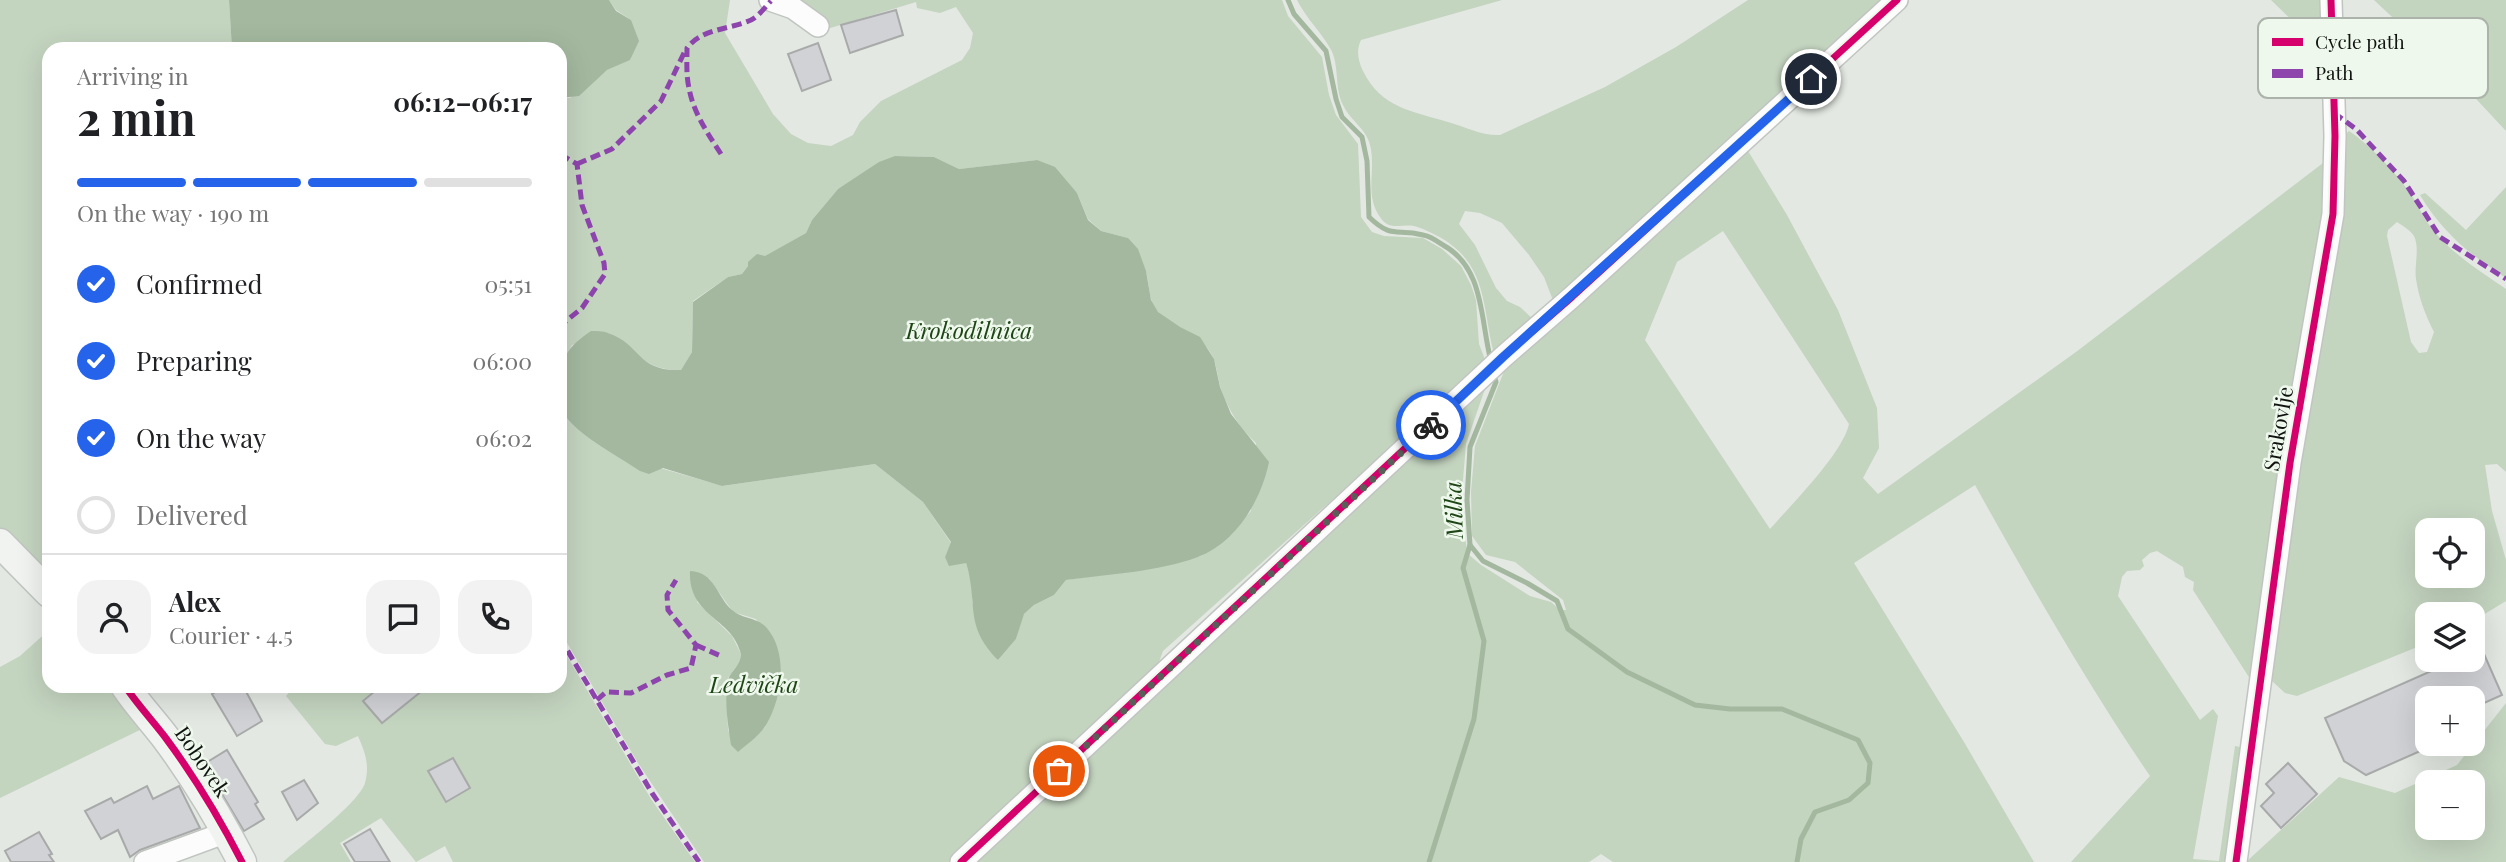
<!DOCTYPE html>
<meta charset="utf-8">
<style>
body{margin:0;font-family:"Playfair Display",serif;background:#f2f2f2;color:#202124;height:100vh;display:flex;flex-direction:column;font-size:26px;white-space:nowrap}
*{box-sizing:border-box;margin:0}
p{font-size:23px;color:#757577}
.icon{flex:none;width:38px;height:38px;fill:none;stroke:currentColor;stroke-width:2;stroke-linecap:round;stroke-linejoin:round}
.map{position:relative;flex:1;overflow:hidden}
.sheet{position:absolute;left:42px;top:42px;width:525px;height:651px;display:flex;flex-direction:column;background:#fff;border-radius:21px;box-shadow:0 7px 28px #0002}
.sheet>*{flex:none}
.buttons{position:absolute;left:2415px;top:518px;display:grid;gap:14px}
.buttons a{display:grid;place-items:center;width:70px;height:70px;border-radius:14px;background:#fff;box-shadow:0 7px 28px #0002;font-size:35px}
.pin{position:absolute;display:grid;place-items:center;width:60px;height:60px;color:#fff;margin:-30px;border:4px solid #fff;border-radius:50%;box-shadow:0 2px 7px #0007}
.courier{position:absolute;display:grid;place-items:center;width:70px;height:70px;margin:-35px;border:5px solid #2563eb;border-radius:50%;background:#fff;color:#222;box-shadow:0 2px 9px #0007}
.head em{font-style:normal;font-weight:700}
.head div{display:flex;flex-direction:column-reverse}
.head{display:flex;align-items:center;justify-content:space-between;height:119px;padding:0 35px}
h1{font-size:46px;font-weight:700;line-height:52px}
.bar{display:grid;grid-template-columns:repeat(4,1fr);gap:10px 7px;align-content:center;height:84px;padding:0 35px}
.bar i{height:9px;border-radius:5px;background:#e0e0e0}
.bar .current{background:#2563eb}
.bar p{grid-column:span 4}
.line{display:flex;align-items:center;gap:18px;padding:0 35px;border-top:2px solid #e0e0e0}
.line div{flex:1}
.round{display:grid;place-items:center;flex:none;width:74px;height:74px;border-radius:21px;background:#f2f2f2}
ol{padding:0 35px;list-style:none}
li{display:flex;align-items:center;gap:21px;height:77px}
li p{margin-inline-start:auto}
li .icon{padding:7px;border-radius:50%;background:#2563eb;color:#fff;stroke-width:4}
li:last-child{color:#757577}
li i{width:38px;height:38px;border:4px solid #e0e0e0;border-radius:50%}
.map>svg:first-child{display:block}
.green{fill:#c3d4bf;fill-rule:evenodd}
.water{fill:#a3b89f}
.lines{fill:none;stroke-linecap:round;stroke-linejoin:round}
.stream{stroke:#a3b89f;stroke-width:5}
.building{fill:#d1d2d6;stroke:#a8aaaa;stroke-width:2}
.street-casing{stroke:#c1c5c1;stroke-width:24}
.secondary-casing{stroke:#c1c5c1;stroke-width:31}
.street{stroke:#fbfcfb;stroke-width:21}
.secondary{stroke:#f0f3f0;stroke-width:28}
.quiet{stroke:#8e44ad;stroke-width:5;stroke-dasharray:10 5;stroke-linecap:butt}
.cycleway-casing{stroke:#eef8ec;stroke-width:11}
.cycleway{stroke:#d6006c;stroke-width:7}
.done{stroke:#5a5e59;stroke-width:7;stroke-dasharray:0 12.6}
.route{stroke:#2563eb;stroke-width:9}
.labels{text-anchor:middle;stroke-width:5;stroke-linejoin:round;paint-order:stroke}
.street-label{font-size:21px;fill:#10130f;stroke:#eef8ec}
.water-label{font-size:23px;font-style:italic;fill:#1e4516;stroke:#eef8ec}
.key{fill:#eef8ec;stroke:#abb3aa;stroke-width:2}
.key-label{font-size:19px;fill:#10130f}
</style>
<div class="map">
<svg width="2506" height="862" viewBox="0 0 2506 862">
<rect width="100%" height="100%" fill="#e3e8e2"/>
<!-- green -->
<g class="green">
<polygon points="0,0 229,0 232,49 49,49 49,580 0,532"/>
<path d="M609,0H730L725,33L773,114L791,134L808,143L831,146L853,135L860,122L881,101L962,60L970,48L973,33L956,7L940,13L917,8L916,2L827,29L794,0H1282L1288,16L1322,57L1329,95L1336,115L1358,144L1361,217L1372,232L1384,236L1423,238L1442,249L1461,266L1471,285L1476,300L1479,344L1487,365L1443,400L1436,392L1430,396L1436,407L1163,651L1156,670L949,862H704L638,763L560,631V405L565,416L580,430L618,456L723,486L875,464L923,502L951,543L945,557L966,563L972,585V602L998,660L1016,639L1023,615L1034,605L1054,595L1066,580L1173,564L1201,556L1227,538L1251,511L1256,443C1239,427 1229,411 1221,389C1218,379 1217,367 1213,357C1198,329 1179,332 1159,313C1148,302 1150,285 1146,272C1142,260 1133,249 1128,238L1101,231L1088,219L1077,193L1037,160L959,169L934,157L895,156L838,189L812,220L806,233L748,266L742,274L728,277L693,301L692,352L681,370C643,371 639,350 608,333L572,345L560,366V98H570L607,70L631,59V20L616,10ZM709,578L733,612L756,619L781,684L765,727L738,751L728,730L727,707L728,678L741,660L740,652L732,636L697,602Z"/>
<path d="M1297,0H1502L1361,40C1356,50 1358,61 1363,71C1381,108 1412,111 1448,122C1466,127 1482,136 1500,135L1605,87L1676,47L1748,0H1886L1554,303L1544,277L1529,255L1502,223L1480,213L1465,211L1459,224L1475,245L1496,288L1507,301L1520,307L1535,321L1495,357C1482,311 1489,267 1443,239C1434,234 1423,228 1414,226C1401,224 1389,231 1380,217C1365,196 1375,173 1371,149C1368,129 1351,122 1343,105C1334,88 1340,64 1330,48C1321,32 1306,18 1297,0Z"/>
<polygon points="2271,0 2321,0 2321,31 2314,36 2305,33"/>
<polygon points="2374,0 2506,0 2506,131 2452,73"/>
<path d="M2349,131C2370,145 2396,173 2410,193C2418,204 2422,216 2430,226C2450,253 2480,271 2506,289V472L2497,464L2485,465L2492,511L2506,560V601L2473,621V614H2427V643L2297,696L2285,693L2272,681L2342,137ZM2397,222C2403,226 2410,230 2414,236C2420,248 2414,266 2416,279C2419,299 2425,314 2434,332L2427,352L2419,353L2411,342L2387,236L2388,230ZM2427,530H2473V576H2427Z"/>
<path d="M1745,146L1787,215L1838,310L1877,408L1879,448L1863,478L1878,494L2076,352L2327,160L2325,222L2254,685L2193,590L2194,582L2185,577L2183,567L2157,551L2150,553L2142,560L2144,566L2140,570L2127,571L2122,577L2118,596L2200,720L2213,709L2218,716L2193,859L2219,861L2235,746L2244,748L2229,862H2071L2150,776C2086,682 2030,584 1975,485L1854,563L1964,742L2034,862H1613L1601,854L1589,862H971L1488,380L1466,444L1462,491L1463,528L1468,554L1481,565L1530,596L1551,602L1560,610H1566L1563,600L1515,562L1486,555L1472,536L1471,492L1475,446L1508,361ZM1723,231L1849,424C1843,453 1791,505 1770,529L1645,340L1677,262Z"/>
<path d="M2506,187V278C2469,254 2443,233 2420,195L2425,193L2466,230Z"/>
<polygon points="49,630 49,686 104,686 146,727 0,798 0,667 20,656"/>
<path d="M560,644L651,799L695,862H453L445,846L416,862L381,818L340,843L351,862H283C301,846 359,803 365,783C370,765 365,752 358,736L336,746L325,744L286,696L295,686H560Z"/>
<path d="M2506,703V862H2246L2339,777L2395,793L2457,765ZM2427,782H2473V828H2427Z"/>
</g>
<!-- water -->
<g class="water">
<polygon points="229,0 609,0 616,11 631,20 639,41 630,60 607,70 579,96 560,98 560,49 232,49"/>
<path d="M895,156L934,157L959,169L1037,160L1055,167L1077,193L1088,220L1101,231L1128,238L1138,249L1146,271L1151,300L1158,312L1180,327L1200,337L1214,359L1220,387L1231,414L1269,462C1261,500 1237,542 1198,557C1157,572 1109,574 1066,580L1054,595L1034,605L1024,614L1016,639L998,660C963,624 979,605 966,563L949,566L945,557L951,542L923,502L875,464L722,486L663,468L649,474L640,471C620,457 567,430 560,406C559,399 560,391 560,384C560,357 569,346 591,331C596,331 603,331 608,333C641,344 637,372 681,370L692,352L693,302L728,277L742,274L748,266V262L757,254L765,256L806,233L812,220L838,189L879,162Z"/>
<path d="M690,571C715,572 717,597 732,610C742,619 756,617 766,627C789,653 782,698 766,725C759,736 747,744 738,752L731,745C728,725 724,701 728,680C731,670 744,663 740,651C731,618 688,616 690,571Z"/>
</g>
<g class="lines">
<!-- stream -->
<g class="stream">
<path d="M1288,0L1294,14L1326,51L1336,99L1342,117L1362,137L1367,161L1369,217C1393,240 1396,228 1423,235C1430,236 1437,241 1443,245C1485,268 1480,320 1491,361"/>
<polyline points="1494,374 1496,382 1470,447 1467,500 1470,545 1483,561 1527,583 1557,601 1568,629 1627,672 1695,705 1730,709 1782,709 1858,740 1870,763 1868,783 1849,800 1815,812 1801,839 1797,862"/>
<polyline points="1429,862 1474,719 1484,641 1463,568 1470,545"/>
</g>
</g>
<!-- building -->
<g class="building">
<polygon points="896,10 903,35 850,53 841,25"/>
<polygon points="818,43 831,80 802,91 788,54"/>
<polygon points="2473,629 2502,695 2473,708 2473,698 2427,698 2427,748 2366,775 2344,761 2325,718 2456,660 2473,660"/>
<polygon points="225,686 243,686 262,721 237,736 212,694"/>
<polygon points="381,686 428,686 382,723 363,701"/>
<polygon points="227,750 258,802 255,804 264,819 244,831 204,764"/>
<polygon points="453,758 470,788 446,802 428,771"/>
<polygon points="2288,763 2317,794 2281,828 2261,806 2274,793 2266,784"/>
<polygon points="304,780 318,803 297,820 282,792"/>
<polygon points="147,786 153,799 179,786 200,828 140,850 130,857 118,830 101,839 85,811 111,798 114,803"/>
<polygon points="370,829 390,862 355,862 344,844"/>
<polygon points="39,832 52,854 49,855 54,862 11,862 5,851"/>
</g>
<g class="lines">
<defs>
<g id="street">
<polyline points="770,0 793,8 818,26"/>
<polyline points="145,862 227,832"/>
<polyline points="961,862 1503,357 1572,297 1897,0"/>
<polyline points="2236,862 2290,463 2333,214 2335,136 2331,0"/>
</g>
<g id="secondary">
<polyline points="0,543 49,593"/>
<path d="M125,686C137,704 152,720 165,737C194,776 220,819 242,862"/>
</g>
</defs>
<!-- street casing -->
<use href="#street" class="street-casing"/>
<!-- secondary casing -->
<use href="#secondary" class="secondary-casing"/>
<!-- street -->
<use href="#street" class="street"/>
<!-- secondary -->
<use href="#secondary" class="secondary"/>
<!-- quiet -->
<g class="quiet">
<polyline points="2334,113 2356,129 2404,181 2440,237 2506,279"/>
<path d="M721,154C708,134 693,112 689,88C686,75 687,61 687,48C702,28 729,30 751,20C759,16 765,7 771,1"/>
<polyline points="560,157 563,156 577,164 582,205 604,263 605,274 582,308 560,326"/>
<polyline points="577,164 612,149 661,101 685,51"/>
<polyline points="560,638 652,793 699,862"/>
<polyline points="696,645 723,657"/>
<polyline points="597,700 606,692 631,693 667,675 691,668 696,645 668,610 667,595 676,580"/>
</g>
<defs>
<g id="cycleway">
<path d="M125,686C137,704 152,720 165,737C194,776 220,819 242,862"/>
<polyline points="961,862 1503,357 1572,297 1897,0"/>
<polyline points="2236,862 2290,463 2333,214 2335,136 2331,0"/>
</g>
</defs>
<!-- cycleway casing -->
<use href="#cycleway" class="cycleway-casing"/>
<!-- cycleway -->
<use href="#cycleway" class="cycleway"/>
</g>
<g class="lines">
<!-- done -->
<polyline class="done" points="1059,771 1431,425"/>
<!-- route -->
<polyline class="route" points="1431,425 1503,357 1811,79"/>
</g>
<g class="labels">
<!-- street labels -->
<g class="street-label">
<text transform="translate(2279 429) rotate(-80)" y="7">Srakovlje</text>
<text transform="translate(202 762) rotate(56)" y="7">Bobovek</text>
</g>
<!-- water labels -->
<g class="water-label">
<text x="969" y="339">Krokodilnica</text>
<text transform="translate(1454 510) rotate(-92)" y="8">Milka</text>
<text x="754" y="693">Ledvička</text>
</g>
</g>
<!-- legend -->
<rect x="2258" y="18" width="230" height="80" rx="10" class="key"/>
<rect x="2272" y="38" width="31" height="8" fill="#d6006c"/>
<rect x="2272" y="69" width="31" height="9" fill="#8e44ad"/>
<g class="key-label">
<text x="2315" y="49">Cycle path</text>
<text x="2315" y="80">Path</text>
</g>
</svg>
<div class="buttons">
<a><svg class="icon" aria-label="locate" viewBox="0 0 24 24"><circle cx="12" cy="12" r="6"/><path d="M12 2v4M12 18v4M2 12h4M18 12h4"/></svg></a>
<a><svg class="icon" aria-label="layers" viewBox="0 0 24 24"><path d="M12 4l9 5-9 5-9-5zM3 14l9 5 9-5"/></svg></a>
<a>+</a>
<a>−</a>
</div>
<div class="pin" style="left:1059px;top:771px;background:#ea580c"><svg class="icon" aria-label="bag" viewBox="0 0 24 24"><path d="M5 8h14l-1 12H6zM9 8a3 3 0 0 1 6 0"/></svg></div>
<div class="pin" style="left:1811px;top:79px;background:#1f2937"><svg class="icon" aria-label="home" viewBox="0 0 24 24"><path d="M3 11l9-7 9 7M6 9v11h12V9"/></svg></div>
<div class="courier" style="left:1431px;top:425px"><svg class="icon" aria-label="bike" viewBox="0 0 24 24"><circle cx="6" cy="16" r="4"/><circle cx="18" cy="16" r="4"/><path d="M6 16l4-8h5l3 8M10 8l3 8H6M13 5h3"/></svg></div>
<section class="sheet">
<div class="head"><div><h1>2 min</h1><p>Arriving in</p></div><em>06:12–06:17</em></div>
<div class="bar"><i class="current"></i><i class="current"></i><i class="current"></i><i></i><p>On the way · 190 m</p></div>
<ol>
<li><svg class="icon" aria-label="check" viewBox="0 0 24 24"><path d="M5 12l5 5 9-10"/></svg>Confirmed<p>05:51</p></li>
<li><svg class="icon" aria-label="check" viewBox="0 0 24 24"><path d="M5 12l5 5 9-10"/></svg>Preparing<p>06:00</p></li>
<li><svg class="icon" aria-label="check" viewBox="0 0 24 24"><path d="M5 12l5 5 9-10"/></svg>On the way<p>06:02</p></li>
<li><i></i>Delivered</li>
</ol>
<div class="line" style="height:126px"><a class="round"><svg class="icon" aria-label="person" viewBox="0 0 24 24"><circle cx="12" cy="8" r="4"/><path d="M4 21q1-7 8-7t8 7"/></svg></a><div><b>Alex</b><p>Courier · 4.5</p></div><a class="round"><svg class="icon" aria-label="chat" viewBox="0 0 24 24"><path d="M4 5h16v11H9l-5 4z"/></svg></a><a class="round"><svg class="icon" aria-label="phone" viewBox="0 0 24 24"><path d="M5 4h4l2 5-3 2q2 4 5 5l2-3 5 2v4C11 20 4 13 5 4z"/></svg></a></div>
</section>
</div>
